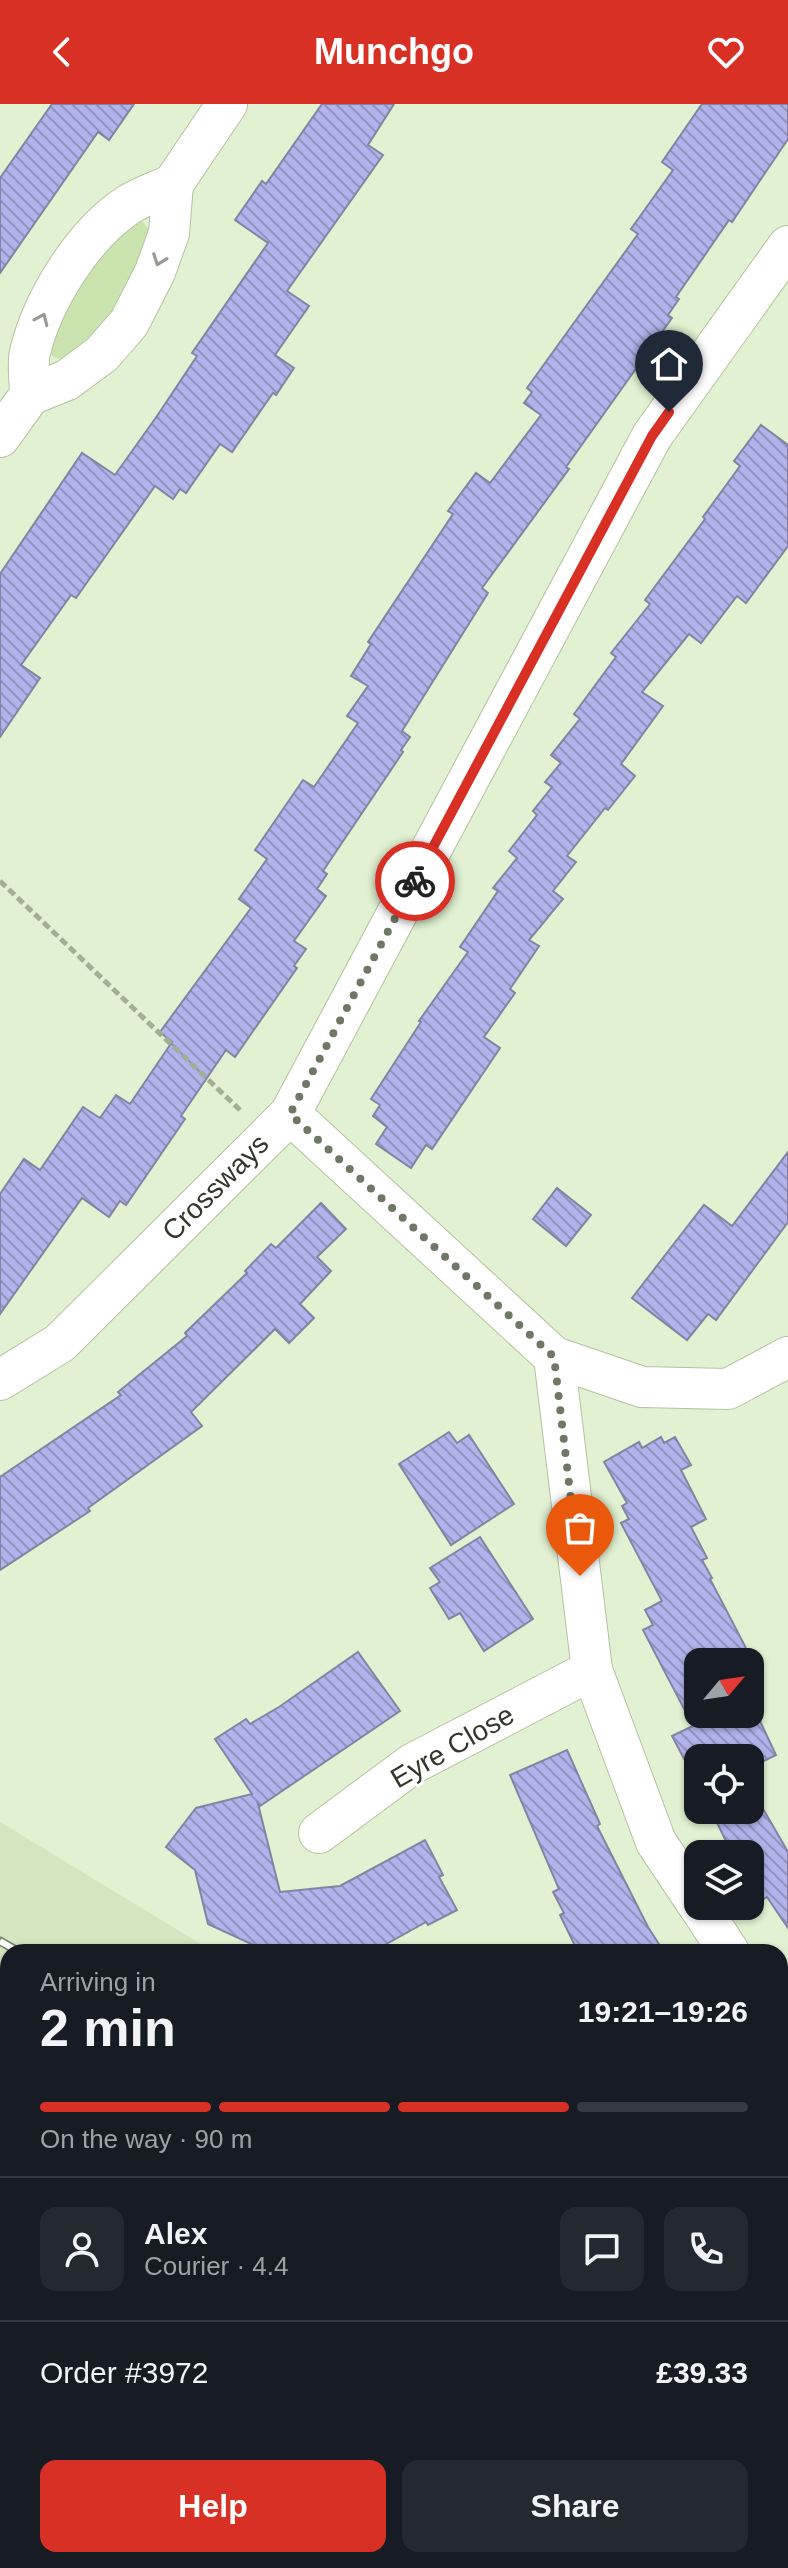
<!DOCTYPE html>
<meta charset="utf-8">
<style>
body{margin:0;font-family:Helvetica,sans-serif;background:#242831;color:#f1f3f6;height:100vh;display:flex;flex-direction:column;font-size:30px;white-space:nowrap}
*{box-sizing:border-box;margin:0}
p{font-size:26px;color:#9ea1a6}
.icon{flex:none;width:44px;height:44px;fill:none;stroke:currentColor;stroke-width:2;stroke-linecap:round;stroke-linejoin:round}
.map{position:relative;flex:1;overflow:hidden}
.sheet{position:absolute;left:0px;top:1840px;width:788px;height:624px;display:flex;flex-direction:column;background:#171b24;border-radius:24px 24px 0 0;box-shadow:0 2px 6px #0004}
.sheet>*{flex:none}
.needle{width:52px;rotate:61deg}
.buttons{position:absolute;left:684px;top:1544px;display:grid;gap:16px}
.buttons a{display:grid;place-items:center;width:80px;height:80px;border-radius:16px;background:#171b24;box-shadow:0 2px 6px #0004;font-size:40px}
.pin{position:absolute;display:grid;place-items:center;width:68px;height:68px;color:#fff;margin:-82px -34px;border-radius:50% 50% 50% 0;rotate:-45deg;box-shadow:0 0 8px #0007}
.pin .icon{rotate:45deg}
.courier{position:absolute;display:grid;place-items:center;width:80px;height:80px;margin:-40px;border:6px solid #d93025;border-radius:50%;background:#fff;color:#222;box-shadow:0 2px 10px #0007}
.overview em{font-style:normal;font-weight:600}
.overview div{display:flex;flex-direction:column-reverse}
.overview{display:flex;align-items:center;justify-content:space-between;height:136px;padding:0 40px}
h1{font-size:52px;font-weight:600;line-height:60px}
.bar{display:grid;grid-template-columns:repeat(4,1fr);gap:12px 8px;align-content:center;height:96px;padding:0 40px}
.bar i{height:10px;border-radius:6px;background:#363941}
.bar .on{background:#d93025}
.bar p{grid-column:span 4}
.line{display:flex;align-items:center;gap:20px;padding:0 40px;border-top:2px solid #363941}
.line div{flex:1}
.round{display:grid;place-items:center;flex:none;width:84px;height:84px;border-radius:16px;background:#242831}
.cta{display:flex;gap:16px;margin-top:auto;padding:16px 40px}
.cta a{flex:1;height:92px;border-radius:16px;background:#d93025;color:#fff;font-size:32px;font-weight:600;line-height:92px;text-align:center}
.cta a+a{background:#242831;color:#f1f3f6}
header{display:flex;justify-content:space-between;align-items:center;height:104px;padding:0 40px;background:#d93025;color:#fff;font-size:36px;font-weight:600}
.map>svg:first-child{display:block}
.built{fill:#d4e6c0}
.green{fill:#cbe4af}
.building{fill:url(#building-back-hatch);stroke:#8284a2;stroke-width:2}
.lines{fill:none;stroke-linecap:round;stroke-linejoin:round}
.street-casing{stroke:#b3c2a3;stroke-width:42}
.secondary-casing{stroke:#b3c2a3;stroke-width:46}
.path{stroke:#a2af95;stroke-width:5;stroke-dasharray:8 4;stroke-linecap:butt}
.street{stroke:#fff;stroke-width:40}
.secondary{stroke:#fff;stroke-width:44}
.rail-casing{stroke:#77816c;stroke-width:9}
.rail{stroke:#fff;stroke-width:6;stroke-dasharray:18;stroke-linecap:butt}
.oneway{stroke:#989b94}
.done{stroke:#6f7864;stroke-width:8;stroke-dasharray:0 14.4}
.route{stroke:#d93025;stroke-width:10}
.labels{text-anchor:middle;stroke-width:6;stroke-linejoin:round;paint-order:stroke}
.street-label{font-size:28px;fill:#31372a;stroke:#fff}
</style>
<header><svg class="icon" aria-label="back" viewBox="0 0 24 24"><path d="M15 5l-7 7 7 7"/></svg>Munchgo<svg class="icon" aria-label="heart" viewBox="0 0 24 24"><path d="M12 20l-8-8c-3-5 5-10 8-4 3-6 11-1 8 4z"/></svg></header>
<div class="map">
<svg width="788" height="2464" viewBox="0 0 788 2464">
<defs>
<pattern id="building-back-hatch" width="6" height="6" patternUnits="userSpaceOnUse" patternTransform="scale(2)"><rect width="6" height="6" fill="#b1b4ec"/><path d="M-1 5l2 2M0 0l6 6M5-1l2 2" fill="none" stroke="#9193bf"/></pattern>
</defs>
<rect width="100%" height="100%" fill="#e1f1d1"/>
<!-- built -->
<g class="built">
<polygon points="0,1718 214,1848 8,1848 8,2101 0,2098"/>
<polygon points="780,2150 788,2155 788,2408 780,2411"/>
</g>
<!-- green -->
<path class="green" d="M133,118H143L151,127C148,139 147,153 142,164C132,189 88,244 64,256L53,253L48,243L95,152Z"/>
<!-- building -->
<g class="building">
<polygon points="52,0 134,0 109,36 98,28 0,169 0,74"/>
<polygon points="322,0 394,0 368,41 383,51 287,187 309,202 275,251 294,264 276,291 273,289 232,348 220,340 186,389 180,385 173,395 155,382 76,494 71,491 21,561 40,574 0,633 0,470 82,349 115,371 157,312 197,252 192,249 268,139 235,116 262,77 266,80"/>
<polygon points="702,0 788,0 788,35 732,118 729,116 676,193 679,195 668,211 672,214 566,363 569,365 482,484 488,489 402,627 410,633 401,646 403,648 323,767 327,770 317,785 326,792 294,837 306,845 294,862 297,864 235,953 226,946 181,1012 185,1015 126,1101 120,1097 109,1113 82,1094 0,1210 0,1090 24,1055 40,1066 83,1003 100,1014 116,991 130,1000 172,938 160,928 251,804 239,795 267,755 255,746 303,676 314,683 358,619 347,612 368,582 351,572 371,540 368,538 453,410 448,407 476,369 490,379 541,311 524,299 532,288 527,284 638,130 631,125 673,66 662,58"/>
<polygon points="761,321 788,341 788,442 746,499 737,492 701,539 689,530 642,588 663,602 621,660 635,672 608,706 605,704 567,752 576,758 553,787 563,795 529,836 539,842 510,885 515,889 484,933 500,944 432,1045 426,1041 411,1064 376,1040 387,1023 373,1012 380,1001 371,995 421,918 419,917 468,848 460,843 498,787 493,784 517,754 509,747 537,711 533,707 552,683 545,678 561,659 551,651 580,615 574,610 616,553 611,549 650,500 645,496 705,415 703,413 740,362 734,357"/>
<polygon points="788,1048 788,1118 716,1216 708,1210 687,1236 632,1194 704,1101 732,1122"/>
<polygon points="557,1084 591,1111 566,1142 533,1115"/>
<polygon points="321,1099 346,1125 317,1153 331,1167 300,1200 314,1214 289,1239 275,1225 191,1308 202,1322 88,1404 90,1407 0,1466 0,1373 121,1291 118,1288 187,1232 185,1229 247,1169 245,1167 271,1140 276,1144"/>
<polygon points="449,1328 457,1339 469,1331 514,1400 451,1441 399,1360"/>
<polygon points="661,1333 664,1339 675,1333 691,1361 681,1366 706,1415 691,1423 707,1454 702,1456 712,1474 710,1475 759,1569 750,1574 750,1558 698,1558 698,1610 750,1610 750,1596 776,1651 752,1663 760,1680 751,1684 788,1748 788,1824 767,1793 757,1799 750,1785 750,1750 732,1750 711,1706 750,1706 750,1654 698,1654 698,1681 672,1632 693,1622 643,1526 653,1521 645,1506 662,1497 621,1419 629,1415 622,1402 627,1399 604,1358 639,1338 642,1344"/>
<polygon points="480,1433 533,1515 484,1547 460,1509 449,1515 430,1484 440,1478 430,1464"/>
<polygon points="358,1548 400,1607 260,1702 258,1700 280,1788 340,1782 425,1736 443,1771 439,1773 457,1806 428,1821 426,1818 372,1848 269,1848 208,1820 195,1766 166,1743 196,1704 252,1690 215,1635 246,1615 250,1620 279,1603"/>
<polygon points="567,1646 600,1720 597,1722 648,1823 664,1848 578,1848 560,1811 564,1809 553,1788 559,1785 510,1671"/>
</g>
<g class="lines">
<defs>
<g id="street">
<path d="M30,291C30,277 27,261 30,248C43,195 83,131 128,101C142,92 159,87 173,80"/>
<polyline points="0,333 30,291 67,276 102,250 129,219 155,168 169,129 173,80 227,0"/>
<polyline points="290,1010 554,1253 642,1283 728,1285 788,1253"/>
<polyline points="554,1253 592,1566 656,1738 698,1801"/>
<polyline points="0,1276 60,1239 290,1010 652,332 788,142"/>
<polyline points="319,1729 412,1660 592,1566"/>
<polyline points="699,1802 729,1848"/>
</g>
<polyline id="secondary" points="773,2464 788,2459"/>
</defs>
<!-- street casing -->
<use href="#street" class="street-casing"/>
<!-- secondary casing -->
<use href="#secondary" class="secondary-casing"/>
<!-- path -->
<g class="path">
<polyline points="0,777 240,1006"/>
<polyline points="0,2111 8,2115"/>
<polyline points="712,2456 727,2464"/>
</g>
<!-- street -->
<use href="#street" class="street"/>
<!-- secondary -->
<use href="#secondary" class="secondary"/>
<defs>
<g id="rail">
<polyline points="0,1837 19,1848"/>
<polyline points="0,1915 8,1919"/>
<polyline points="0,1935 8,1940"/>
<polyline points="0,2005 8,2009"/>
<polyline points="780,2267 788,2271"/>
<polyline points="780,2289 788,2294"/>
<polyline points="780,2323 788,2327"/>
<polyline points="780,2348 788,2352"/>
</g>
</defs>
<!-- rail casing -->
<use href="#rail" class="rail-casing"/>
<!-- rail -->
<use href="#rail" class="rail"/>
</g>
<!-- one-way arrows -->
<defs><path id="oneway-chevron" d="M-2-3.5L2.5 0L-2 3.5" fill="none" stroke-width="1.6" stroke-linecap="round" stroke-linejoin="round" transform="scale(2)"/></defs>
<g class="oneway">
<use href="#oneway-chevron" transform="translate(159 156) rotate(110)"/>
<use href="#oneway-chevron" transform="translate(42 215) rotate(-66)"/>
</g>
<g class="lines">
<!-- done -->
<polyline class="done" points="415,777 290,1010 554,1253 580,1472"/>
<!-- route -->
<polyline class="route" points="415,777 652,332 669,308"/>
</g>
<g class="labels">
<!-- street labels -->
<g class="street-label">
<text transform="translate(215 1083) rotate(-45)" y="10">Crossways</text>
<text transform="translate(452 1642) rotate(-30)" y="10">Eyre Close</text>
</g>
</g>
</svg>
<div class="buttons">
<a><svg class="needle" viewBox="-14 -14 28 28"><path d="M0-13l5 13h-10z" fill="#e53935"/><path d="M0 13l5-13h-10z" fill="#9ea1a6"/></svg></a>
<a><svg class="icon" aria-label="locate" viewBox="0 0 24 24"><circle cx="12" cy="12" r="6"/><path d="M12 2v4M12 18v4M2 12h4M18 12h4"/></svg></a>
<a><svg class="icon" aria-label="layers" viewBox="0 0 24 24"><path d="M12 4l9 5-9 5-9-5zM3 14l9 5 9-5"/></svg></a>
</div>
<div class="pin" style="left:580px;top:1472px;background:#ea580c"><svg class="icon" aria-label="bag" viewBox="0 0 24 24"><path d="M5 8h14l-1 12H6zM9 8a3 3 0 0 1 6 0"/></svg></div>
<div class="pin" style="left:669px;top:308px;background:#1f2937"><svg class="icon" aria-label="home" viewBox="0 0 24 24"><path d="M3 11l9-7 9 7M6 9v11h12V9"/></svg></div>
<div class="courier" style="left:415px;top:777px"><svg class="icon" aria-label="bike" viewBox="0 0 24 24"><circle cx="6" cy="16" r="4"/><circle cx="18" cy="16" r="4"/><path d="M6 16l4-8h5l3 8M10 8l3 8H6M13 5h3"/></svg></div>
<section class="sheet">
<div class="overview"><div><h1>2 min</h1><p>Arriving in</p></div><em>19:21–19:26</em></div>
<div class="bar"><i class="on"></i><i class="on"></i><i class="on"></i><i></i><p>On the way · 90 m</p></div>
<div class="line" style="height:144px"><a class="round"><svg class="icon" aria-label="person" viewBox="0 0 24 24"><circle cx="12" cy="8" r="4"/><path d="M4 21q1-7 8-7t8 7"/></svg></a><div><b>Alex</b><p>Courier · 4.4</p></div><a class="round"><svg class="icon" aria-label="chat" viewBox="0 0 24 24"><path d="M4 5h16v11H9l-5 4z"/></svg></a><a class="round"><svg class="icon" aria-label="phone" viewBox="0 0 24 24"><path d="M5 4h4l2 5-3 2q2 4 5 5l2-3 5 2v4C11 20 4 13 5 4z"/></svg></a></div>
<div class="line" style="height:104px"><div>Order #3972</div><b>£39.33</b></div>
<div class="cta"><a>Help</a><a>Share</a></div>
</section>
</div>
